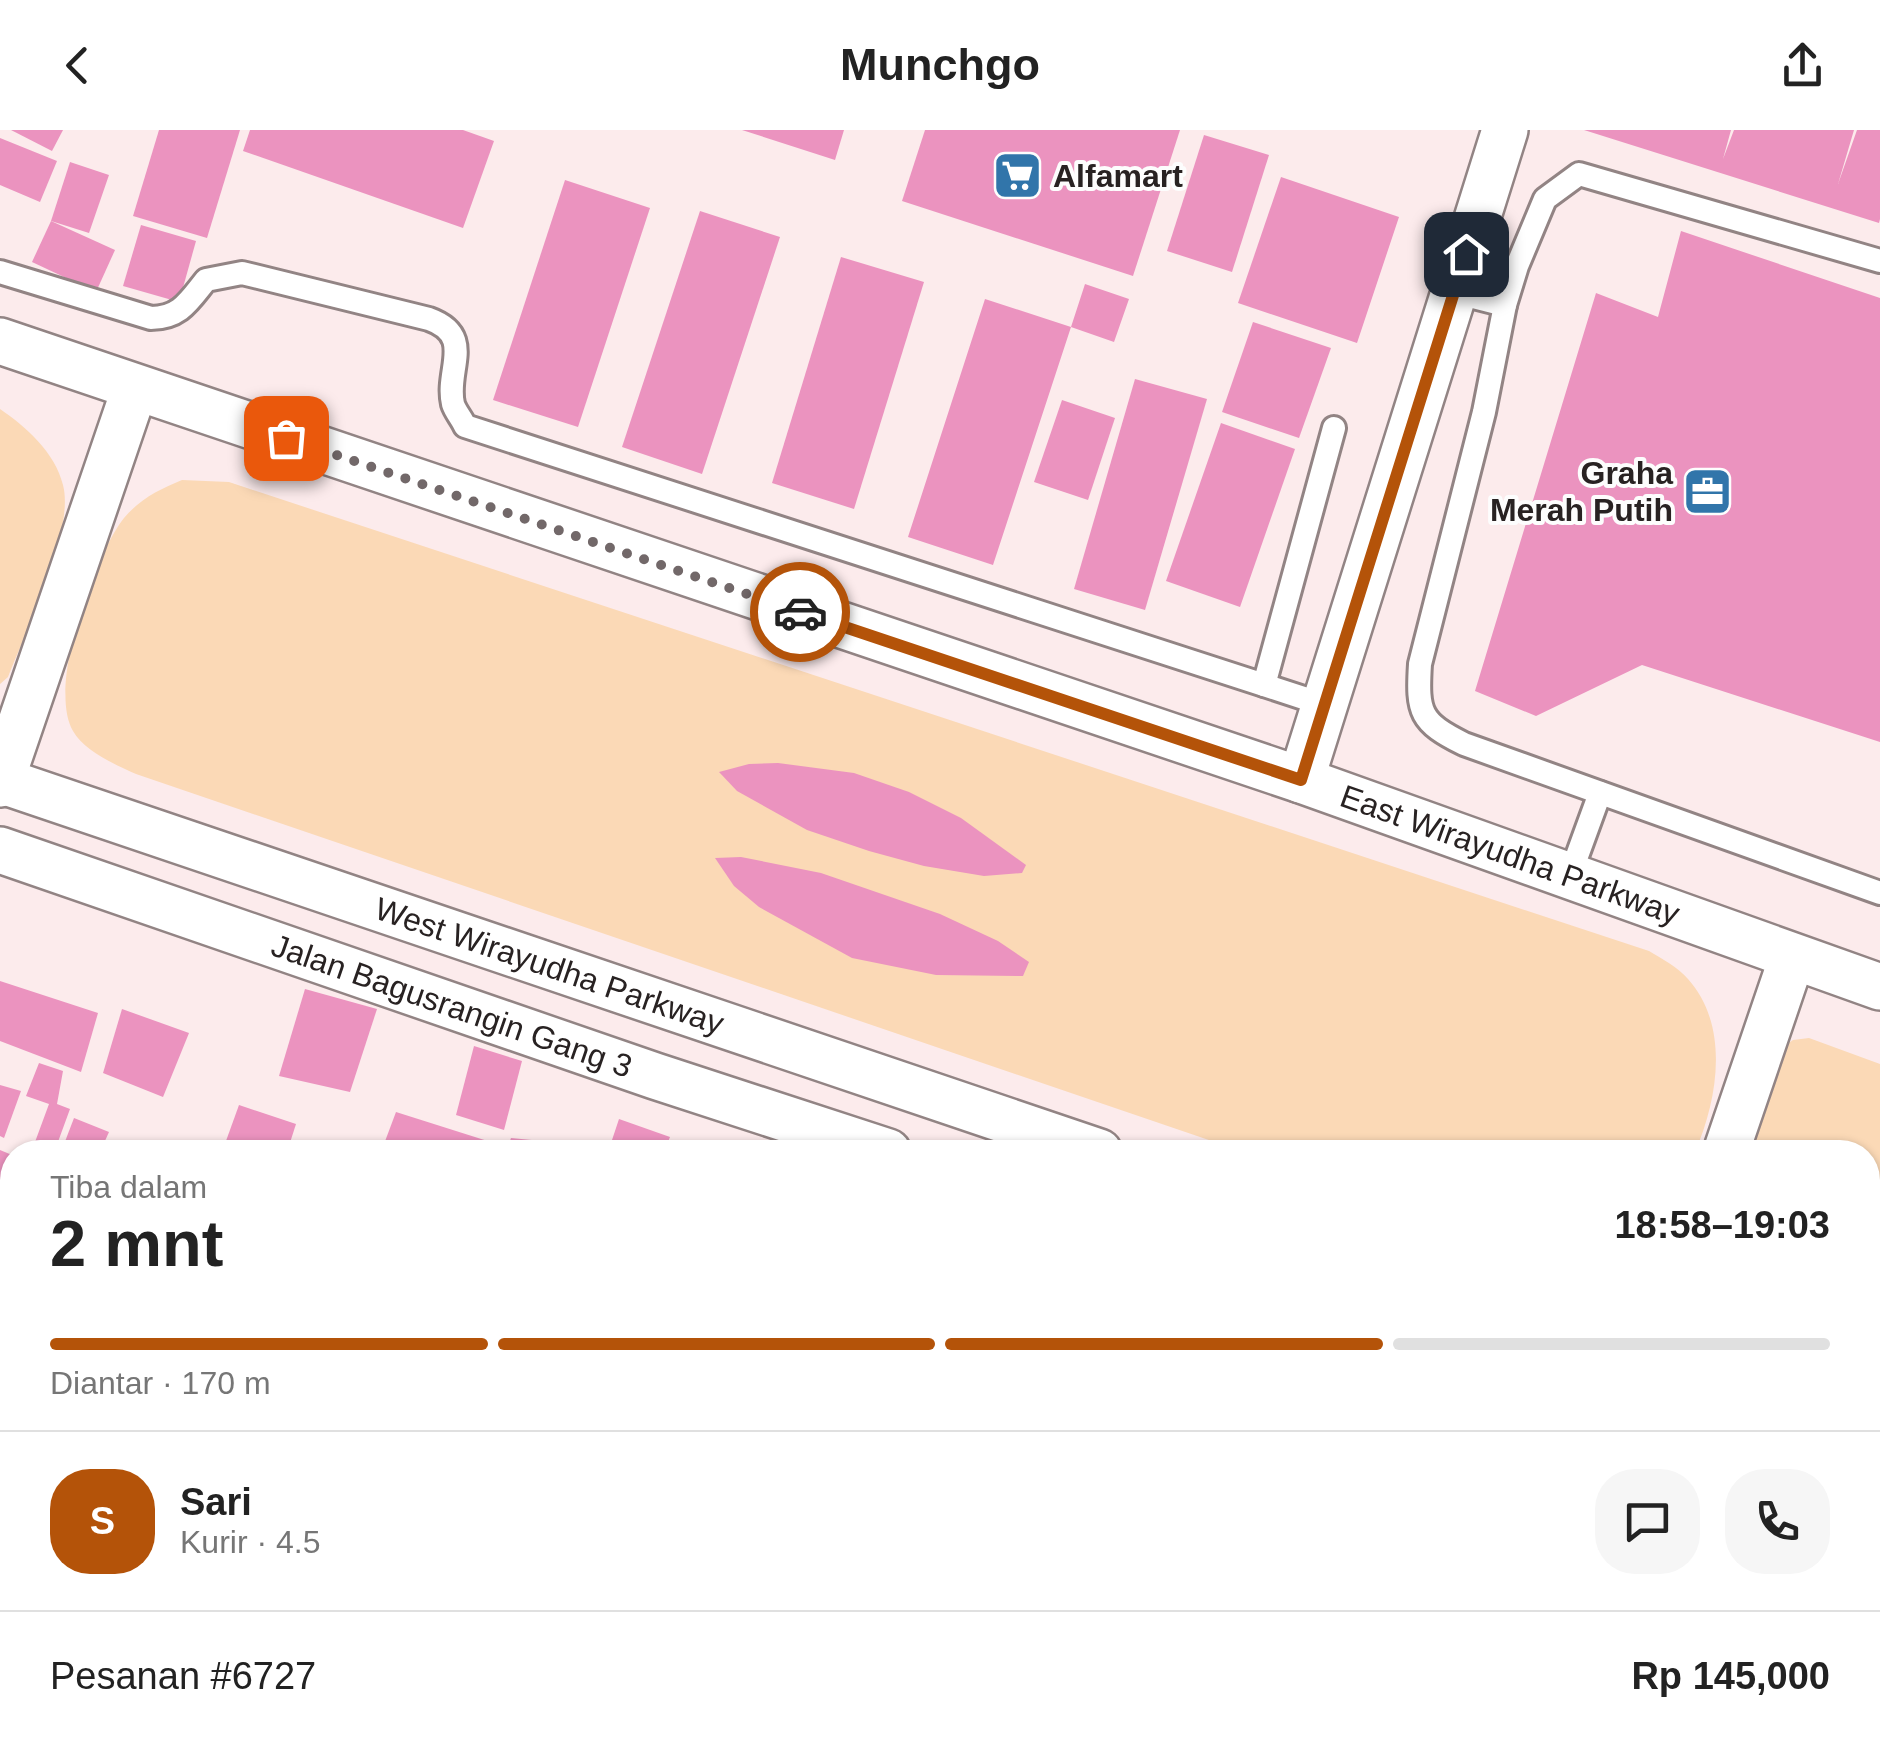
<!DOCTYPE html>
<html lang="id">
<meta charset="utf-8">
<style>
body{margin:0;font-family:Helvetica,sans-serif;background:#f6f6f6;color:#222;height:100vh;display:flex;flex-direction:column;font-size:38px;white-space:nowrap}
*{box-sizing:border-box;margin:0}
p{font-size:32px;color:#767676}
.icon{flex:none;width:55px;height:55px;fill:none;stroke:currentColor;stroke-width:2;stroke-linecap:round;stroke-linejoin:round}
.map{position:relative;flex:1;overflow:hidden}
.sheet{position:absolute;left:0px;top:1010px;width:1880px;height:622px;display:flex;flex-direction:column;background:#fff;border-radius:40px 40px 0 0;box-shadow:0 2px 8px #0004}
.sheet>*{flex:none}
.pin{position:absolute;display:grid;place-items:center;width:85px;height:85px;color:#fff;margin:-42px;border-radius:20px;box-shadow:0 5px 15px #0006}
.courier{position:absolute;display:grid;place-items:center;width:100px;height:100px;margin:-50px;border:8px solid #b45309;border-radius:50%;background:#fff;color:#222;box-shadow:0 2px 12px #0007}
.headline em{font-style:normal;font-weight:800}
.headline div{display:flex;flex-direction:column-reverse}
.headline{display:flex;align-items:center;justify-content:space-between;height:170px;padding:0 50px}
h1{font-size:65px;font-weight:800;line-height:75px}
.bar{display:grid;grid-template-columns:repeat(4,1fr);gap:15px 10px;align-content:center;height:120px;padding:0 50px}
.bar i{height:12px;border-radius:8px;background:#e0e0e0}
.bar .active{background:#b45309}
.bar p{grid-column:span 4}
.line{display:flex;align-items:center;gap:25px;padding:0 50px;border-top:2px solid #e0e0e0}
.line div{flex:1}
.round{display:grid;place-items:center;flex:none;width:105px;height:105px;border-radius:40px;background:#f6f6f6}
header{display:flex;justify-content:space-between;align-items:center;height:130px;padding:0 50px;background:#fff;font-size:45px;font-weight:800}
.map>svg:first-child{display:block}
.green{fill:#fbd9b6}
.building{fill:#eb93bf}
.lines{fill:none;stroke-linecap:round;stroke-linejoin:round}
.service-casing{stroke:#928484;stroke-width:28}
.minor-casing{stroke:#928484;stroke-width:50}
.service{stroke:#fff;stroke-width:22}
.minor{stroke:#fff;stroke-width:45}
.done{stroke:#726869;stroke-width:10;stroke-dasharray:0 18}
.route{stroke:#b45309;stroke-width:12}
.labels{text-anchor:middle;stroke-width:8;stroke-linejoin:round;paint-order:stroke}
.poi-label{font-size:32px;font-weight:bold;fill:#282222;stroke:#fdfdfd;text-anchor:start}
.street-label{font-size:32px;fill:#282222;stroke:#fdfdfd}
</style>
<header><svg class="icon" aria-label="back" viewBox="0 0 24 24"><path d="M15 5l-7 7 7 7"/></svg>Munchgo<svg class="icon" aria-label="share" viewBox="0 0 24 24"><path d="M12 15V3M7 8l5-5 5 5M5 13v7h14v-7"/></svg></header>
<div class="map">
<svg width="1880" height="1631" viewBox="0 0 1880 1631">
<rect width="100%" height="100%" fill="#fcebec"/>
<!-- green -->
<g class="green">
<path d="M0,279C26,297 55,322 63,355C75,401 26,501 8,547L0,554Z"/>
<path d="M182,350L229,352L1649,821C1662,829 1678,837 1688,849C1730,896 1718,969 1695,1022H1244L136,644C116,635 84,621 73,601C47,557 94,426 124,388C140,369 160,359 182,350Z"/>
<polygon points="1809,908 1880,934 1880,1250 1868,1245 1868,1022 1744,1022 1781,918 1793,910"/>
<polygon points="0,1427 12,1438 12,1560 0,1548"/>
<polygon points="55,1620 134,1620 138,1631 63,1631"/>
<polygon points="161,1620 361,1620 390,1631 166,1631"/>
</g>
<!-- building -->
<g class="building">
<polygon points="11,0 63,0 52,21"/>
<polygon points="159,0 240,0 207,108 133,86"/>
<polygon points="250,0 463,0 494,11 463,98 243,21"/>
<polygon points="742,0 844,0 835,30"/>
<polygon points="925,0 1180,0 1133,146 902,71"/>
<polygon points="1584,0 1731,0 1723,29 1734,0 1854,0 1838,54 1857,0 1880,0 1880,89 1879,93"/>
<polygon points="1204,5 1269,25 1232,142 1167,121"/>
<polygon points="0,8 57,31 40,72 0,55"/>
<polygon points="70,32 109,45 89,103 51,91"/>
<polygon points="1281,47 1399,87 1357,213 1238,173"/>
<polygon points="565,50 650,78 578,297 493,270"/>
<polygon points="700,81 780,107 702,344 622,317"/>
<polygon points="51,91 115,120 96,162 32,132"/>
<polygon points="141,95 196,111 179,172 123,156"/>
<polygon points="1681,101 1880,168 1880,612 1642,535 1536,586 1475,561 1596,163 1658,187"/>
<polygon points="841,127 924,152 854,379 772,353"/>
<polygon points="1085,154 1129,169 1114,212 1071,197 993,435 908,407 985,169 1071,197"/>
<polygon points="1253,192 1331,218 1299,308 1222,282"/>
<polygon points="1135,249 1207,269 1145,480 1074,459"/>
<polygon points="1062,270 1115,288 1088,370 1034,352"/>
<polygon points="1221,293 1295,319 1240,477 1166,451"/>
<polygon points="778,633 854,643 909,662 961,688 1026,735 1022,743 984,746 924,736 869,721 807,700 737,661 719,642 749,634"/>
<polygon points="741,727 821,743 940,784 998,811 1029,832 1023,846 936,845 852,828 759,777 734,756 715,728"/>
<polygon points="0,851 98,883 81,942 0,911"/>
<polygon points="305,859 377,879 350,962 279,946"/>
<polygon points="122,879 189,903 163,967 103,943"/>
<polygon points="474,916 522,931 504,1000 456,985"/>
<polygon points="39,933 63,941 57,974 70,979 55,1020 35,1012 49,974 26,966"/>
<polygon points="0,955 21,961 4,1008 0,1006"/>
<polygon points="239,975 296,994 287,1022 222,1022"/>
<polygon points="396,982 497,1014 494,1022 381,1022"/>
<polygon points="74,988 109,1002 100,1022 61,1022"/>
<polygon points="619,989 670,1007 664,1022 608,1022"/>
<polygon points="511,1008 542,1011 538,1022 506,1022"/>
<polygon points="677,1013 700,1022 673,1022"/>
<polygon points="0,1020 12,1025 12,1070 0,1103"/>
<polygon points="6,1110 12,1113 12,1194 0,1189 0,1123"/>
<polygon points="1868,1577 1880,1581 1880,1631 1604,1631 1608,1620 1868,1620"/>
<polygon points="649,1620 673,1620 670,1628"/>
<polygon points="687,1620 761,1620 757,1631 684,1631"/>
<polygon points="774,1620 786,1620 805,1631 770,1631"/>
<polygon points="828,1620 877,1620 873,1631 823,1631"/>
<polygon points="884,1620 942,1620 938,1631 880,1631"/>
<polygon points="1018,1620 1102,1620 1099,1631 1015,1631"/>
<polygon points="1152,1620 1189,1620 1216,1631 1150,1631"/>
<polygon points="1239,1620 1280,1620 1276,1631 1235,1631"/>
</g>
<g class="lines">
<defs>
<g id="service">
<path d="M1880,131L1579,44L1545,69L1517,136L1505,175L1484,282L1420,534C1417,583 1420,592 1464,614L1880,763"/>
<path d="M0,142L151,188C180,188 189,171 206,150L242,143L429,189C476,206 445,240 453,274C455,281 462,289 465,296L1264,555L1334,298"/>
<polyline points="1454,162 1505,175"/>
<polyline points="1264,555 1325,575"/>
<polyline points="1569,748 1600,663"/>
<polyline points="1868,1355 1880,1359"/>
<polyline points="1868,1475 1880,1479"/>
<polyline points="1592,1631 1595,1620"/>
</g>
<g id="minor">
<path id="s1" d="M0,211L1301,650L1880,857"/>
<path id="s2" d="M0,650L1099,1022"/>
<polyline points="1301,650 1505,0"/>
<polyline points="0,654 135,258"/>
<path id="s3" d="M0,720L655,946L888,1022"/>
<polyline points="1726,1022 1792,828"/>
<polyline points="1868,1277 1880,1281"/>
<polyline points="0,1421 12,1431"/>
<polyline points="144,1620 149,1631"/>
<polyline points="420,1620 449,1631"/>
<polyline points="1401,1620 1433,1631"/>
<polyline points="1531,1631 1535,1620"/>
</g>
</defs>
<!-- service casing -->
<use href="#service" class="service-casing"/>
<!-- minor casing -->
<use href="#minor" class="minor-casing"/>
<!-- service -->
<use href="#service" class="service"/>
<!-- minor -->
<use href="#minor" class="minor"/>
</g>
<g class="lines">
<!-- done -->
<polyline class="done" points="286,308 800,482"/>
<!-- route -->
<polyline class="route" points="800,482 1301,650 1466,124"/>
</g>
<!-- icons -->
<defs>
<symbol id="supermarket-square" viewBox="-11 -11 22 22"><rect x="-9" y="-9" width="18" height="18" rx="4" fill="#3175aa" stroke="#fdfdfd"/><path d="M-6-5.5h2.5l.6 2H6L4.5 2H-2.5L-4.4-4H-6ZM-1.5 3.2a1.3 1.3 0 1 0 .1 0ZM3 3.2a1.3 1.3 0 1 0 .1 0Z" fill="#fff"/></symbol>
<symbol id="office-square" viewBox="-11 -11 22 22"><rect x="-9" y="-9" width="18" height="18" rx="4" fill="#3175aa" stroke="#fdfdfd"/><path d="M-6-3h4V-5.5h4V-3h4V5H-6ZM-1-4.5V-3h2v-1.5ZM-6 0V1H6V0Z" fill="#fff"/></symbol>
</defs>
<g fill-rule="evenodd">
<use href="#supermarket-square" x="990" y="18" width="55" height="55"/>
<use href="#office-square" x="1680" y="334" width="55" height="55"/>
</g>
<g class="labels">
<!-- poi labels -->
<g class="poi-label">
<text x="1053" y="57">Alfamart</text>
<text x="1673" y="354" text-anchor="end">Graha<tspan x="1673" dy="37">Merah Putih</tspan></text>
</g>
<!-- street labels -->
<g class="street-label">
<text dy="11" stroke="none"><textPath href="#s1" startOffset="1595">East Wirayudha Parkway</textPath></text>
<text dy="11" stroke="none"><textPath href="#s2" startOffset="580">West Wirayudha Parkway</textPath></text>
<text dy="11" stroke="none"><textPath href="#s3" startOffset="478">Jalan Bagusrangin Gang 3</textPath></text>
</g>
</g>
</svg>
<div class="pin" style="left:286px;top:308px;background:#ea580c"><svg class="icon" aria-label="bag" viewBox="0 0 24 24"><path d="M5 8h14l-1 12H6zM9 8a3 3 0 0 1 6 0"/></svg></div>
<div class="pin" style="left:1466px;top:124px;background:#1f2937"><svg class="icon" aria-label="home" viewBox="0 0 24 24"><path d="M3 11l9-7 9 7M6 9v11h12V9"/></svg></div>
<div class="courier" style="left:800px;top:482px"><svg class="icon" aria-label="car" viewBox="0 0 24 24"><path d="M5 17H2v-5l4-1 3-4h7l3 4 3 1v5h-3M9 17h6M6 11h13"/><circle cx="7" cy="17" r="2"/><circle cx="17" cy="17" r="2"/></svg></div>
<section class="sheet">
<div class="headline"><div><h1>2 mnt</h1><p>Tiba dalam</p></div><em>18:58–19:03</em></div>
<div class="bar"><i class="active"></i><i class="active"></i><i class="active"></i><i></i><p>Diantar · 170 m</p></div>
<div class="line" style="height:180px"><b class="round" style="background:#b45309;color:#fff">S</b><div><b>Sari</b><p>Kurir · 4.5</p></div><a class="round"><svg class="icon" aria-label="chat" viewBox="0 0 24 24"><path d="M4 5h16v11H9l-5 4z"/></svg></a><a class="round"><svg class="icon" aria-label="phone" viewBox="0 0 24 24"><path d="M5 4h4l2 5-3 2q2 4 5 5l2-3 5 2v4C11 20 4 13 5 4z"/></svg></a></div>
<div class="line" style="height:130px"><div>Pesanan #6727</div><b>Rp 145,000</b></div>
</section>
</div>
